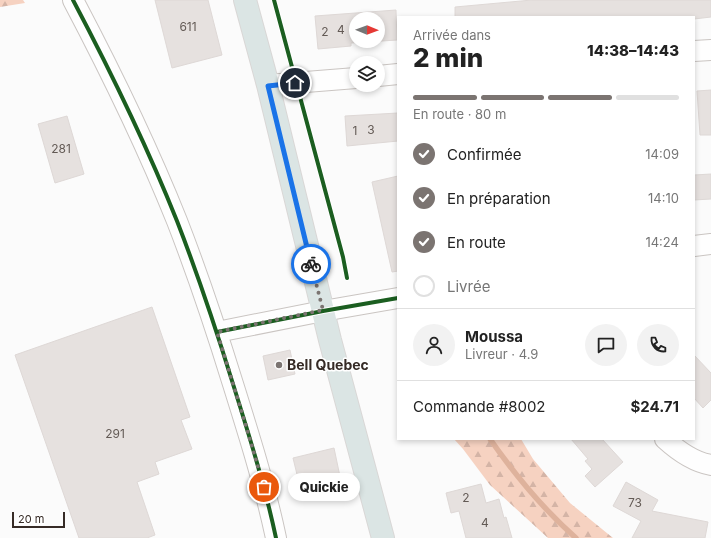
<!DOCTYPE html>
<html lang="fr">
<meta charset="utf-8">
<style>
body{margin:0;font-family:Inter,sans-serif;background:#f2f2f2;color:#222;height:100vh;display:flex;flex-direction:column;font-size:15px;white-space:nowrap}
*{box-sizing:border-box;margin:0}
p{font-size:13px;color:#767676}
.icon{flex:none;width:22px;height:22px;fill:none;stroke:currentColor;stroke-width:2;stroke-linecap:round;stroke-linejoin:round}
.map{position:relative;flex:1;overflow:hidden}
.drawer{position:absolute;left:397px;top:16px;width:298px;height:424px;display:flex;flex-direction:column;background:#fff;border-radius:0px;box-shadow:0 2px 6px #0003}
.drawer>*{flex:none}
.needle{width:26px;rotate:91deg}
.buttons{position:absolute;left:349px;top:12px;display:grid;gap:8px}
.buttons a{display:grid;place-items:center;width:36px;height:36px;border-radius:50%;background:#fff;box-shadow:0 2px 6px #0003;font-size:20px}
.scale{position:absolute;left:12px;bottom:10px;width:53px;box-sizing:border-box;padding-left:4px;border:2px solid #362b26;border-top:0;font-size:11px;line-height:14px;white-space:nowrap;color:#362b26;-webkit-text-stroke:3px #fff;paint-order:stroke}
.pin{position:absolute;display:grid;place-items:center;width:34px;height:34px;color:#fff;margin:-17px;border:2px solid #fff;border-radius:50%;box-shadow:0 1px 4px #0007}
.courier{position:absolute;display:grid;place-items:center;width:40px;height:40px;margin:-20px;border:3px solid #1a73e8;border-radius:50%;background:#fff;color:#222;box-shadow:0 1px 5px #0007}
.bubble{position:absolute;height:28px;border-radius:14px;background:#fff;box-shadow:0 2px 6px #0003;font-size:13px;font-weight:800;line-height:28px;text-align:center}
.head em{font-style:normal;font-weight:800}
.head div{display:flex;flex-direction:column-reverse}
.head{display:flex;align-items:center;justify-content:space-between;height:68px;padding:0 16px}
h1{font-size:26px;font-weight:800;line-height:30px}
.bar{display:grid;grid-template-columns:repeat(4,1fr);gap:6px 4px;align-content:center;height:48px;padding:0 16px}
.bar i{height:5px;border-radius:3px;background:#e0e0e0}
.bar .on{background:#7b7471}
.bar p{grid-column:span 4}
.line{display:flex;align-items:center;gap:10px;padding:0 16px;border-top:1px solid #e0e0e0}
.line div{flex:1}
.round{display:grid;place-items:center;flex:none;width:42px;height:42px;border-radius:21px;background:#f2f2f2}
ol{padding:0 16px;list-style:none}
li{display:flex;align-items:center;gap:12px;height:44px}
li p{margin-inline-start:auto}
li .icon{padding:4px;border-radius:50%;background:#7b7471;color:#fff;stroke-width:4}
li:last-child{color:#767676}
li i{width:22px;height:22px;border:2px solid #e0e0e0;border-radius:50%}
.map>svg:first-child{display:block}
.forest{fill:url(#forest-firs)}
.lines{fill:none;stroke-linecap:round;stroke-linejoin:round}
.stream{stroke:#deb29c;stroke-width:5.5}
.building{fill:#e6e1df;stroke:#ded8d6;fill-rule:evenodd}
.minor-casing{stroke:#cac5c2;stroke-width:22}
.major-casing{stroke:#d9d7d6;stroke-width:24}
.minor{stroke:#fefefe;stroke-width:20}
.major{stroke:#dbe5e4;stroke-width:22}
.cycleway-casing{stroke:#fff;stroke-width:6}
.cycleway{stroke:#1b5e20;stroke-width:4}
.done{stroke:#7b7471;stroke-width:4;stroke-dasharray:0 7.2}
.route{stroke:#1a73e8;stroke-width:5}
.poi-dot{fill:#7b7471;stroke:#fff;stroke-width:1.5}
.labels{text-anchor:middle;stroke-width:3;stroke-linejoin:round;paint-order:stroke}
.number-label{font-size:12px;fill:#635a55}
.poi-label{font-size:14px;font-weight:bold;fill:#362b26;stroke:#fff;text-anchor:start}
</style>
<div class="map">
<svg width="711" height="538" viewBox="0 0 711 538">
<defs>
<pattern id="forest-firs" width="22" height="20" patternUnits="userSpaceOnUse"><rect width="22" height="20" fill="#f6d2c1"/><path d="M5 1l3.5 6h-7zM16 11l3.5 6h-7z" fill="#d4b4a6"/></pattern>
</defs>
<rect width="100%" height="100%" fill="#fbfbfb"/>
<!-- forest -->
<g class="forest">
<polygon points="0,0 23,0 25,3 0,7"/>
<polygon points="454,439 521,439 533,459 570,503 613,538 548,538 490,485 463,449"/>
</g>
<g class="lines">
<!-- stream -->
<path class="stream" d="M490,439C515,475 543,509 576,538"/>
</g>
<!-- building -->
<g class="building">
<polygon points="155,0 208,0 222,55 172,68"/>
<polygon points="532,0 711,0 711,17 694,19 694,17 455,17 455,7"/>
<path d="M396,10L397,40L351,43V46L318,49L315,16ZM356,19H378V41H356Z"/>
<polygon points="711,90 711,135 700,135 697,91"/>
<polygon points="398,113 398,141 347,146 345,116"/>
<polygon points="67,116 84,174 55,183 38,124"/>
<polygon points="711,174 711,199 694,200 694,175"/>
<polygon points="398,176 398,271 392,272 372,182"/>
<polygon points="152,307 190,417 181,420 192,449 155,462 159,474 137,482 155,535 147,538 79,538 15,355"/>
<polygon points="290,350 295,374 268,380 263,356"/>
<polygon points="694,355 711,373 711,400 703,408 694,398"/>
<polygon points="571,439 602,439 623,462 595,487 585,476 592,469 585,461 588,459"/>
<polygon points="334,448 342,486 302,495 293,458"/>
<polygon points="626,482 658,500 652,511 708,522 705,538 632,538 641,521 613,506"/>
<polygon points="481,484 486,503 499,499 504,518 506,517 512,538 466,538 459,511 451,513 446,493"/>
</g>
<g class="lines">
<defs>
<g id="minor">
<path d="M73,0C111,72 147,146 177,221C198,275 216,329 233,384C249,435 265,486 276,538"/>
<polyline points="694,51 711,50"/>
<polyline points="378,76 398,74"/>
<polyline points="268,85 356,78"/>
<polyline points="694,246 711,244"/>
<polyline points="217,332 323,311 398,298"/>
<path d="M665,439C677,450 694,462 711,465"/>
</g>
<polyline id="major" points="245,0 268,85 330,340 383,538"/>
</defs>
<!-- minor casing -->
<use href="#minor" class="minor-casing"/>
<!-- major casing -->
<use href="#major" class="major-casing"/>
<!-- minor -->
<use href="#minor" class="minor"/>
<!-- major -->
<use href="#major" class="major"/>
<defs>
<g id="cycleway">
<path d="M73,0C111,72 147,146 177,221C198,275 216,329 233,384C249,435 265,486 276,538"/>
<polyline points="274,0 343,257 347,278"/>
<polyline points="217,332 323,311 398,298"/>
</g>
</defs>
<!-- cycleway casing -->
<use href="#cycleway" class="cycleway-casing"/>
<!-- cycleway -->
<use href="#cycleway" class="cycleway"/>
</g>
<g class="lines">
<!-- done -->
<polyline class="done" points="264,487 246,426 217,332 323,310 311,264"/>
<!-- route -->
<polyline class="route" points="295,83 268,86 311,264"/>
</g>
<!-- markers -->
<circle class="poi-dot" cx="279" cy="365" r="4"/>
<g class="labels">
<!-- number labels -->
<g class="number-label">
<text x="188" y="31">611</text>
<text x="341" y="34">4</text>
<text x="325" y="36">2</text>
<text x="371" y="134">3</text>
<text x="355" y="135">1</text>
<text x="61" y="153">281</text>
<text x="115" y="438">291</text>
<text x="466" y="502">2</text>
<text x="635" y="507">73</text>
<text x="485" y="527">4</text>
</g>
<!-- poi labels -->
<g class="poi-label">
<text x="287" y="370">Bell Quebec</text>
</g>
</g>
</svg>
<div class="buttons">
<a><svg class="needle" viewBox="-14 -14 28 28"><path d="M0-13l5 13h-10z" fill="#e53935"/><path d="M0 13l5-13h-10z" fill="#767676"/></svg></a>
<a><svg class="icon" aria-label="layers" viewBox="0 0 24 24"><path d="M12 4l9 5-9 5-9-5zM3 14l9 5 9-5"/></svg></a>
</div>
<div class="scale">20 m</div>
<div class="pin" style="left:264px;top:487px;background:#ea580c"><svg class="icon" aria-label="bag" viewBox="0 0 24 24"><path d="M5 8h14l-1 12H6zM9 8a3 3 0 0 1 6 0"/></svg></div>
<div class="pin" style="left:295px;top:83px;background:#1f2937"><svg class="icon" aria-label="home" viewBox="0 0 24 24"><path d="M3 11l9-7 9 7M6 9v11h12V9"/></svg></div>
<div class="courier" style="left:311px;top:264px"><svg class="icon" aria-label="bike" viewBox="0 0 24 24"><circle cx="6" cy="16" r="4"/><circle cx="18" cy="16" r="4"/><path d="M6 16l4-8h5l3 8M10 8l3 8H6M13 5h3"/></svg></div>
<div class="bubble" style="left:288px;top:473px;width:72px">Quickie</div>
<section class="drawer">
<div class="head"><div><h1>2 min</h1><p>Arrivée dans</p></div><em>14:38–14:43</em></div>
<div class="bar"><i class="on"></i><i class="on"></i><i class="on"></i><i></i><p>En route · 80 m</p></div>
<ol>
<li><svg class="icon" aria-label="check" viewBox="0 0 24 24"><path d="M5 12l5 5 9-10"/></svg>Confirmée<p>14:09</p></li>
<li><svg class="icon" aria-label="check" viewBox="0 0 24 24"><path d="M5 12l5 5 9-10"/></svg>En préparation<p>14:10</p></li>
<li><svg class="icon" aria-label="check" viewBox="0 0 24 24"><path d="M5 12l5 5 9-10"/></svg>En route<p>14:24</p></li>
<li><i></i>Livrée</li>
</ol>
<div class="line" style="height:72px"><a class="round"><svg class="icon" aria-label="person" viewBox="0 0 24 24"><circle cx="12" cy="8" r="4"/><path d="M4 21q1-7 8-7t8 7"/></svg></a><div><b>Moussa</b><p>Livreur · 4.9</p></div><a class="round"><svg class="icon" aria-label="chat" viewBox="0 0 24 24"><path d="M4 5h16v11H9l-5 4z"/></svg></a><a class="round"><svg class="icon" aria-label="phone" viewBox="0 0 24 24"><path d="M5 4h4l2 5-3 2q2 4 5 5l2-3 5 2v4C11 20 4 13 5 4z"/></svg></a></div>
<div class="line" style="height:52px"><div>Commande #8002</div><b>$24.71</b></div>
</section>
</div>
